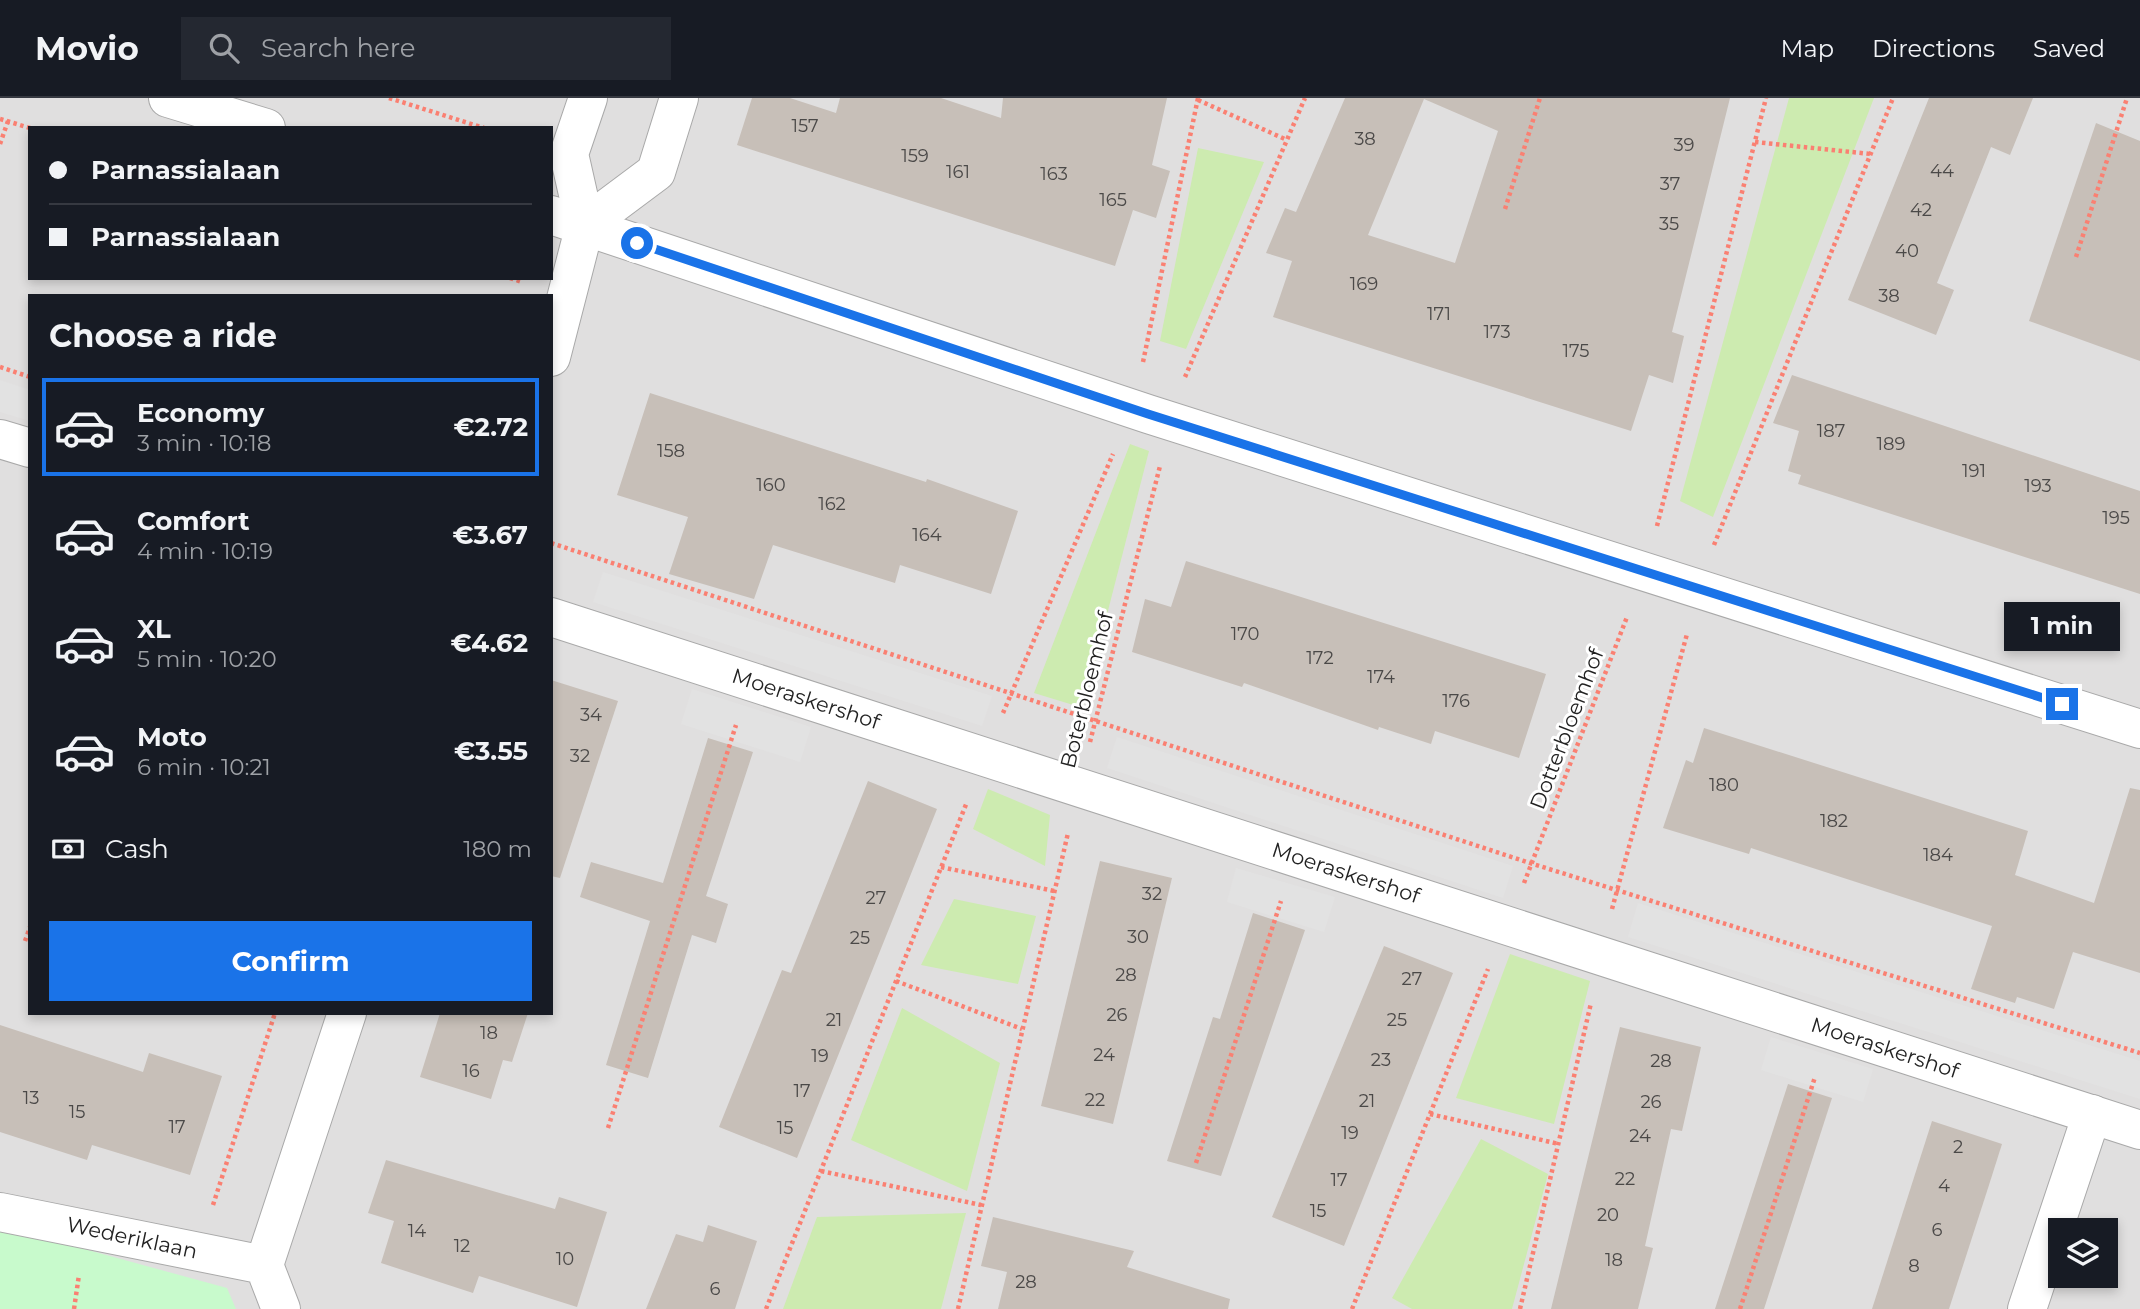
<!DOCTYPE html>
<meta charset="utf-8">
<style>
body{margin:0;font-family:Montserrat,sans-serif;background:#242831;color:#f1f3f6;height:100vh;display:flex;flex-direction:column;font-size:26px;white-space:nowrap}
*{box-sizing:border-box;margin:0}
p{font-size:23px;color:#9ea1a6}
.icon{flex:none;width:38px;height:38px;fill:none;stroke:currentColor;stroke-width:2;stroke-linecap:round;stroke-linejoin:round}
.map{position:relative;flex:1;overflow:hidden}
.drawer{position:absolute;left:28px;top:196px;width:525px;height:721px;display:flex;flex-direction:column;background:#171b24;border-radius:0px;box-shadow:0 4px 10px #0003}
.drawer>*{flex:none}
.top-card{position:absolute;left:28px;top:28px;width:525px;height:154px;border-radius:0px;box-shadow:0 4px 10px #0003;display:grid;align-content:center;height:154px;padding:0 21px;background:#171b24}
.buttons{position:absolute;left:2048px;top:1120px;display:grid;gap:14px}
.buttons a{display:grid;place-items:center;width:70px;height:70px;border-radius:0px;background:#171b24;box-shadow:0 4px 10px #0003;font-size:35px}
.end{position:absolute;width:32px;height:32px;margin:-16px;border:9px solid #1a73e8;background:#fff;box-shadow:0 0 0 4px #fff}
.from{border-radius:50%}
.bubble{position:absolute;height:49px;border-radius:0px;background:#171b24;box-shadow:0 4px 10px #0003;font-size:23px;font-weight:700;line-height:49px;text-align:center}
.top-card b{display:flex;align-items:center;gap:24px;height:66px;font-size:26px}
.top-card b+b{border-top:2px solid #363941}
.top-card i{width:18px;height:18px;background:#f1f3f6}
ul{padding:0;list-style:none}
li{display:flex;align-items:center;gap:21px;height:98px;margin:0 14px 10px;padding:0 7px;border:4px solid transparent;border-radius:0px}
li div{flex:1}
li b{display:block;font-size:26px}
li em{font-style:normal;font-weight:700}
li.active{border-color:#1a73e8}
li>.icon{width:63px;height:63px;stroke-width:1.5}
h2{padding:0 21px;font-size:32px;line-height:84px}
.pay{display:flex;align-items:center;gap:18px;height:77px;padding:0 21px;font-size:26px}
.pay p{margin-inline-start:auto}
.button{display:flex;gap:14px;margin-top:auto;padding:14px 21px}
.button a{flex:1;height:80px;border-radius:0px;background:#1a73e8;color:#fff;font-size:28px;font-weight:700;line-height:80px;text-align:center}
header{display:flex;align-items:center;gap:42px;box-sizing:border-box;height:98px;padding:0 35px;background:#171b24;border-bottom:2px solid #363941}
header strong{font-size:33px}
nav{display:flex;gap:38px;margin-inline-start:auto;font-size:24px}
.search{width:490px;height:63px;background:#242831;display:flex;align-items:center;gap:18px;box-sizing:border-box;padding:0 24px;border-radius:0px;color:#9ea1a6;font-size:26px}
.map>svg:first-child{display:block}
</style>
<header>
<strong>Movio</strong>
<div class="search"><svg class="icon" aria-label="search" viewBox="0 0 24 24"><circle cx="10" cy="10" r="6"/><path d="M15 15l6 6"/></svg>Search here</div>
<nav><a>Map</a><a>Directions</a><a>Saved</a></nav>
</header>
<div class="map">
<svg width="2140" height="1211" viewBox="0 0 2140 1211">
<rect width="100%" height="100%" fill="#f2efe9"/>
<path fill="#e0dfdf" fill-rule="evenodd" d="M0 0H2140V1211H0ZM30 30H551V180H30ZM30 198H551V915H30ZM2060 1132H2105V1178H2060Z"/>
<g fill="#cdebb0">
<path d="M1789 0H1874L1713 419 1680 403Z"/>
<path d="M1198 50 1264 64 1186 251 1160 243Z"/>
<path d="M1130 346 1149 353 1083 610 1034 595Z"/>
<path d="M988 691 1050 717 1045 768 973 731Z"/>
<path d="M954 801 1036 818 1018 886 921 867Z"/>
<path d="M1510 856 1590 883 1554 1026 1456 1000Z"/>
<path d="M902 910 1000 965 967 1093 851 1042Z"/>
<path d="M1481 1041 1548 1076 1512 1211H1412L1392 1200Z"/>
<path d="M966 1115 941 1211H783L817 1119Z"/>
</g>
<path fill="#c8facc" d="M0 1128 227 1190 236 1211H0Z"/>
<g fill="#e2e2e2">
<path d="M0 282 30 292V323L0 314Z"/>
<path d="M603 474 992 598 982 628 593 504Z"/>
<path d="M692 591 811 629 800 664 681 626Z"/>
<path d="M1117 639 1513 768 1503 800 1107 670Z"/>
<path d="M1236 770 1335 799 1324 834 1227 804Z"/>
<path d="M1638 805 2140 963V1001L1628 839Z"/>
<path d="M1771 939 1873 971 1863 1004 1761 972Z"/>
</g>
<g fill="#c7bfb8" fill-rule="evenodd">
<path d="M752 0H790L836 15 840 0H941L1001 20 1003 0H1167L1152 67 1170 73 1156 120 1133 112 1115 168 737 47Z"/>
<path d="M1345 0H1730L1672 234 1684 238 1673 285 1649 277 1631 333 1273 219 1292 163 1266 155 1285 110 1296 114ZM1424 1 1498 33 1455 165 1368 137Z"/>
<path d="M1929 0H2033L2010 57 1991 49 1937 185 1954 192 1936 237 1848 202Z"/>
<path d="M2096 25 2140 43V263L2029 223Z"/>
<path d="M1792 277 2140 393V496L1798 386 1801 377 1788 373 1799 333 1773 325Z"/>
<path d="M650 295 926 384 927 381 1018 413 991 496 900 467 895 485 773 447 754 501 669 476 688 419 617 397Z"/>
<path d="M1186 463 1546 576 1519 660 1435 633 1431 646 1379 629 1378 632 1244 585 1242 589 1132 554 1145 501 1171 509Z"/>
<path d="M551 582 618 603 560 780 551 778Z"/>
<path d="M1704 630 2028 733 2015 777 2094 805 2130 690 2140 692V875L2073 854 2054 911 2017 899 2015 905 1971 891 1992 828 1751 750 1749 756 1663 730 1686 662 1693 665Z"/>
<path d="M708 640 753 654 706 798 728 806 716 845 692 837 648 980 606 967 650 823 580 799 591 764 663 785Z"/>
<path d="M868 683 937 711 797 1060 719 1029 782 872 791 875Z"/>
<path d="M1100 763 1172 780 1113 1026 1041 1008Z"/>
<path d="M1253 815 1305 832 1221 1078 1167 1063 1213 919 1220 921Z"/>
<path d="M1384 848 1453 875 1344 1148 1272 1119Z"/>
<path d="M440 915H528L512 964 503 962 491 1001 420 979Z"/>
<path d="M0 927 143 974 149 955 222 978 190 1077 92 1047 87 1062 0 1034Z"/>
<path d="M1620 929 1701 949 1682 1033 1671 1031 1645 1148 1653 1150 1638 1211H1551Z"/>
<path d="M1788 986 1832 1000 1764 1211H1715Z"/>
<path d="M1932 1023 2002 1046 1989 1087 1949 1211H1872Z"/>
<path d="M386 1062 555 1111 559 1099 607 1114 577 1209 479 1178 473 1195 381 1165 394 1123 368 1115Z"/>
<path d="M993 1119 1134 1153 1127 1169 1230 1201 1228 1211H998L1007 1174 981 1168Z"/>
<path d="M708 1127 757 1143 735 1211H646L676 1136 703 1144Z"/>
</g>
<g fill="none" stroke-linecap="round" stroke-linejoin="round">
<g stroke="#a9a9a9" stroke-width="40">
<g id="street">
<path d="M168 0 266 30"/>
<path d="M551 117 1148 316 2140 631"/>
<path d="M585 127 656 74 679 0"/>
<path d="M551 259 585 127 569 56 588 0"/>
<path d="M0 341 30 350"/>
<path d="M551 519 2140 1032"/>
<path d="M0 1114 264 1167 281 1211"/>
<path d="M264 1167 347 915"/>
<path d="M2027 1211 2092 1016"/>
</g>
</g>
<g stroke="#fa8072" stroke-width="4.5" stroke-dasharray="3.5 3.5" stroke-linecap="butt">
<path d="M389 0 484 30"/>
<path d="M1198 2 1287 42"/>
<path d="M0 21 30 30"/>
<path d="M1755 44 1871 56"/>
<path d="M0 46 8 23"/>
<path d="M1505 111 1540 0"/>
<path d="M2076 159 2127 0"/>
<path d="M510 180 522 184"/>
<path d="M1143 264 1198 0"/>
<path d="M0 269 30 279"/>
<path d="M1185 279 1305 0"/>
<path d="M1657 428 1766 0"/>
<path d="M551 445 1533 766 2140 955"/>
<path d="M1714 447 1893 0"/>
<path d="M1003 615 1113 356"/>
<path d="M1090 644 1160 368"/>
<path d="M941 769 1054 793"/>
<path d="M1524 785 1627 519"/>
<path d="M1612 811 1687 536"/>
<path d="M25 843 30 829"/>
<path d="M896 883 1022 931"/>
<path d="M1430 1016 1559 1046"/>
<path d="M608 1030 736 627"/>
<path d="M1196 1065 1281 803"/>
<path d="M821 1073 981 1107"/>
<path d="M213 1107 275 915"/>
<path d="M74 1211 79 1177"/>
<path d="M766 1211 967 704"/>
<path d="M958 1211 1068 735"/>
<path d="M1352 1211 1488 871"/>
<path d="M1520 1211 1591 905"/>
<path d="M1740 1211 1815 979"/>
</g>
<use href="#street" stroke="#fff" stroke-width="38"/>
</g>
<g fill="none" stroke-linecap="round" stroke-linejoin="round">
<path stroke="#1a73e8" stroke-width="9" d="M637 145 1148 316 2062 606"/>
</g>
<g text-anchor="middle" stroke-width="6" stroke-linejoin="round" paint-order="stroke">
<g font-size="18" fill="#4b4948">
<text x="805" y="34">157</text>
<text x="1365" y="47">38</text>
<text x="1684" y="53">39</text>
<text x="915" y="64">159</text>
<text x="1942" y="79">44</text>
<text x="958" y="80">161</text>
<text x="1054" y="82">163</text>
<text x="1670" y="92">37</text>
<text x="1113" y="108">165</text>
<text x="1921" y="118">42</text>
<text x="1669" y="132">35</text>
<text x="1907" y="159">40</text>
<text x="1364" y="192">169</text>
<text x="1889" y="204">38</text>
<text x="1439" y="222">171</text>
<text x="1497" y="240">173</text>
<text x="1576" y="259">175</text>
<text x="1831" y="339">187</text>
<text x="1891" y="352">189</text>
<text x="671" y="359">158</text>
<text x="1974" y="379">191</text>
<text x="771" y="393">160</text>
<text x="2038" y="394">193</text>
<text x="832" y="412">162</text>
<text x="2116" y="426">195</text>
<text x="927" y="443">164</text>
<text x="1245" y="542">170</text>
<text x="1320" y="566">172</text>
<text x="1381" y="585">174</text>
<text x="1456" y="609">176</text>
<text x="591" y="623">34</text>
<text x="580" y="664">32</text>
<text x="1724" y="693">180</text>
<text x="1834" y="729">182</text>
<text x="1938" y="763">184</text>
<text x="1152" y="802">32</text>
<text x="876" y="806">27</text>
<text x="1138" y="845">30</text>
<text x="860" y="846">25</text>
<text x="1126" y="883">28</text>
<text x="1412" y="887">27</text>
<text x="1117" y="923">26</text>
<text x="834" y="928">21</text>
<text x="1397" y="928">25</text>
<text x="489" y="941">18</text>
<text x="1104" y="963">24</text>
<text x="820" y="964">19</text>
<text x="1381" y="968">23</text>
<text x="1661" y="969">28</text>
<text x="471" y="979">16</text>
<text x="802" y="999">17</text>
<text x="31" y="1006">13</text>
<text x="1095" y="1008">22</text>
<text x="1367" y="1009">21</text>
<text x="1651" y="1010">26</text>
<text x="77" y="1020">15</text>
<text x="177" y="1035">17</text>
<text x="785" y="1036">15</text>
<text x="1350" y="1041">19</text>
<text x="1640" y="1044">24</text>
<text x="1958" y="1055">2</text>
<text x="1625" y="1087">22</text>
<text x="1339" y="1088">17</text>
<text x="1944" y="1094">4</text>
<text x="1318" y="1119">15</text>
<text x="1608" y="1123">20</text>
<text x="1937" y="1138">6</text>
<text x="417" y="1139">14</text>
<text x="462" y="1154">12</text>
<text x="565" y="1167">10</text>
<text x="1614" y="1168">18</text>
<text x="1914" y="1174">8</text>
<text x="1026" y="1190">28</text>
<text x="715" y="1197">6</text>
</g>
<g font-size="21" fill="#222" stroke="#fff">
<text transform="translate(1087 592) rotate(-76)" y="7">Boterbloemhof</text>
<text transform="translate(806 601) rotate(18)" y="7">Moeraskershof</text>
<text transform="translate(1567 631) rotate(-69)" y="7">Dotterbloemhof</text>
<text transform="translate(1346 775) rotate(18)" y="7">Moeraskershof</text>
<text transform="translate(1885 950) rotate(18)" y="7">Moeraskershof</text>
<text transform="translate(132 1140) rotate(12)" y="7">Wederiklaan</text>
</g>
</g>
</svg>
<div class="buttons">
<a><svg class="icon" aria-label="layers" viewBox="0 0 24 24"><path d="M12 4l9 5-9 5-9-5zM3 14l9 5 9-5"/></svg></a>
</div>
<i class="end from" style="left:637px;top:145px"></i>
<i class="end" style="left:2062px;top:606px"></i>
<div class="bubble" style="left:2004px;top:504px;width:116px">1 min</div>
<div class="top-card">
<b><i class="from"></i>Parnassialaan</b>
<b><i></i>Parnassialaan</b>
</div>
<section class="drawer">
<h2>Choose a ride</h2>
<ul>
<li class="active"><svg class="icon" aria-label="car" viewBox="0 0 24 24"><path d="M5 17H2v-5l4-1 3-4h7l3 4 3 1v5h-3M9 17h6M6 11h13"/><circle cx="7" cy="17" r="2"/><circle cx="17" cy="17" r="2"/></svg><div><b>Economy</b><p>3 min · 10:18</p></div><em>€2.72</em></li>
<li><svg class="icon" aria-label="car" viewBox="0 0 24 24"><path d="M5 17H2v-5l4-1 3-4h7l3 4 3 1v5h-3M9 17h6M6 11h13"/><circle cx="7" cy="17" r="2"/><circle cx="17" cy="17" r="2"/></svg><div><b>Comfort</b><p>4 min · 10:19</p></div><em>€3.67</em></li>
<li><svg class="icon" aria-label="car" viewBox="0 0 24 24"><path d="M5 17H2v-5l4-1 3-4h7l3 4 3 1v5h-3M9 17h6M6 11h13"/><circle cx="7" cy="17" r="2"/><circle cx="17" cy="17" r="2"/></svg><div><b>XL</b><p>5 min · 10:20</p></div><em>€4.62</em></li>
<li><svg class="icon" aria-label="car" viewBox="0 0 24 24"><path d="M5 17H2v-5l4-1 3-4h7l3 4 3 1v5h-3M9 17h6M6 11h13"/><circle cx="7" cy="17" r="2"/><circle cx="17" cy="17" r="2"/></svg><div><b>Moto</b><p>6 min · 10:21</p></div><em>€3.55</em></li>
</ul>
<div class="pay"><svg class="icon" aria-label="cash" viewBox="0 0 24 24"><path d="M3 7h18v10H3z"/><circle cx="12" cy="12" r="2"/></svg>Cash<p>180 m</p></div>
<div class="button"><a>Confirm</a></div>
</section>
</div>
